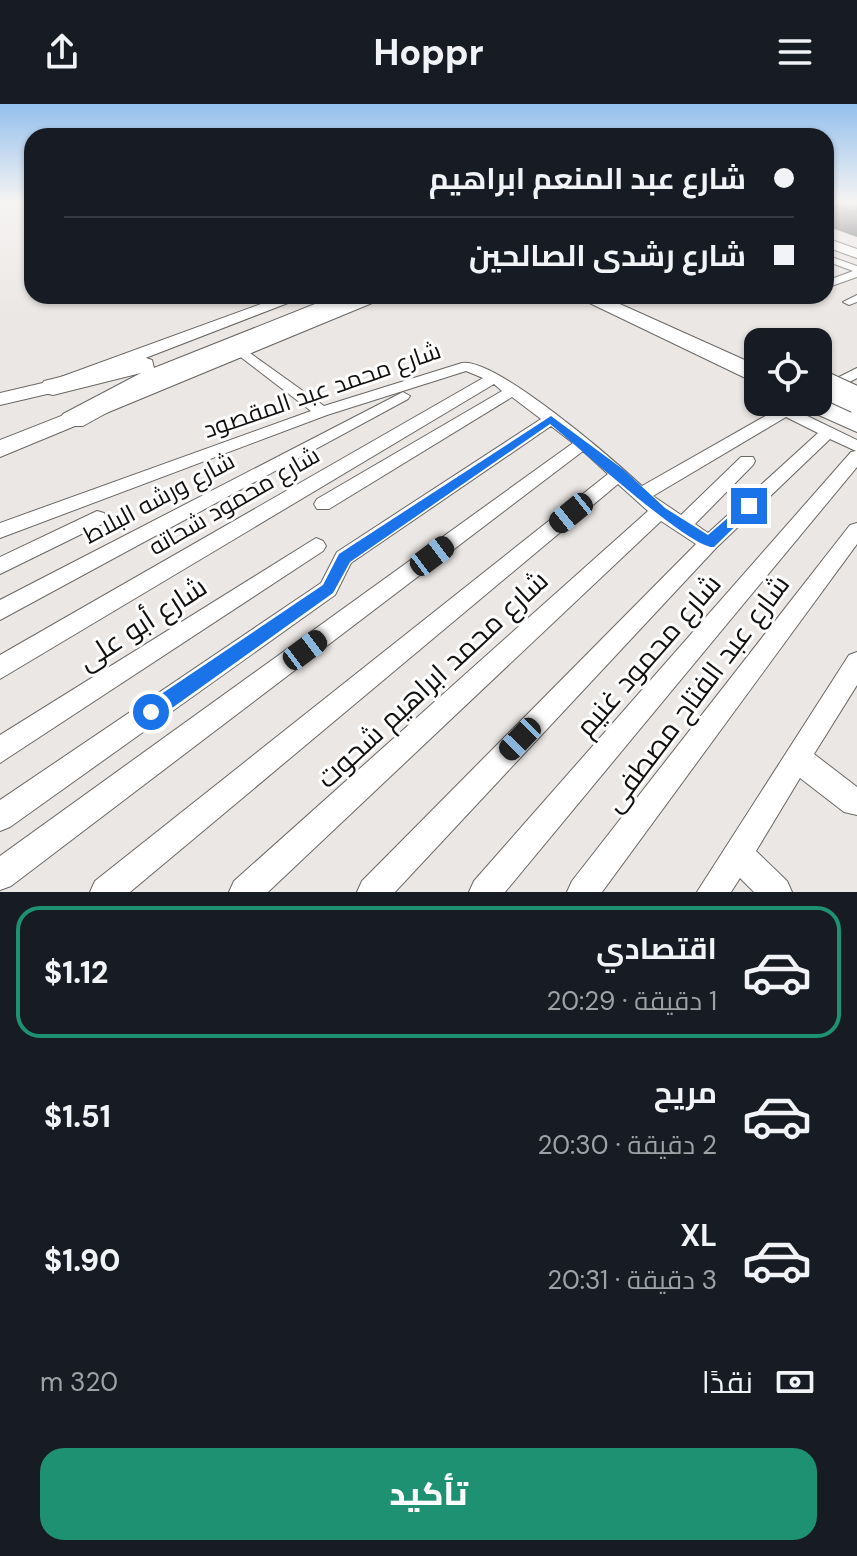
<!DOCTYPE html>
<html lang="ar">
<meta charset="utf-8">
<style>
body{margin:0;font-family:"DM Sans",Cairo,sans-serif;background:#20242c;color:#f1f3f6;direction:rtl;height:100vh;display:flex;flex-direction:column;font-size:30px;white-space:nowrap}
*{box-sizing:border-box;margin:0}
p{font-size:26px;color:#9ea1a6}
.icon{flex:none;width:44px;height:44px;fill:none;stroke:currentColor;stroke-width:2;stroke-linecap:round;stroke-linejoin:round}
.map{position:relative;height:788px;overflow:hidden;direction:ltr}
.drawer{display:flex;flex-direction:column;background:#171b24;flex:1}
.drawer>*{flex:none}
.top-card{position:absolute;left:24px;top:24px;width:810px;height:176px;border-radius:24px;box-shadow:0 2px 6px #0004;direction:rtl;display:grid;align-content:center;height:176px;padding:0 40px;background:#171b24}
.buttons{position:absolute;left:744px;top:224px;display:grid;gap:16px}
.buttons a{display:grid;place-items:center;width:88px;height:88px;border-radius:16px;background:#171b24;box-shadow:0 2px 6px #0004;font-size:40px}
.end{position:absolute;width:36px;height:36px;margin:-18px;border:10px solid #1a73e8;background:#fff;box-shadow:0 0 0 4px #fff}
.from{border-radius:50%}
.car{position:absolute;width:24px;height:48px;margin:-24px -12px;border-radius:10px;box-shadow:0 0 6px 2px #0007;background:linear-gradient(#222 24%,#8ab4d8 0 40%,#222 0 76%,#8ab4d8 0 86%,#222 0)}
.top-card b{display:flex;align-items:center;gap:28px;height:76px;font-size:30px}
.top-card b+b{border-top:2px solid #363941}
.top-card i{width:20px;height:20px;background:#f1f3f6}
ul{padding:14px 0 0;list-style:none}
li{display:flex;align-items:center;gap:24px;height:132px;margin:0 16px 12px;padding:0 24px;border:4px solid transparent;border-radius:24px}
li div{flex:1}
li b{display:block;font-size:30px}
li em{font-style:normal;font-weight:800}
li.active{border-color:#1f9173}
li>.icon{width:72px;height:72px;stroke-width:1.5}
.pay{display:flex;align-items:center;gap:20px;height:88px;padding:0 40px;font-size:30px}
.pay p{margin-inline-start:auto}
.primary-button{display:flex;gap:16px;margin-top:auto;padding:16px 40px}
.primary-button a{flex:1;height:92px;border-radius:24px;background:#1f9173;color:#fff;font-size:32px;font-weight:800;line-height:92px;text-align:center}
header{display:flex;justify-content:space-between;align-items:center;height:104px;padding:0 40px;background:#171b24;font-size:36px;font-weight:800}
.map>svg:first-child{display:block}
</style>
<header><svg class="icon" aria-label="menu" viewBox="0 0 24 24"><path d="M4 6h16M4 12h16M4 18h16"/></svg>Hoppr<svg class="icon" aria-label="share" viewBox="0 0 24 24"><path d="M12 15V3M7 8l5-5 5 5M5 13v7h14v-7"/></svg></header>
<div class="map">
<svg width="857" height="788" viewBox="0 0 857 788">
<rect width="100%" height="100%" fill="#ebe7e5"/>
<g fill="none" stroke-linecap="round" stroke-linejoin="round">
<g stroke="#6a6865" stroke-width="2">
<g id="street">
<path d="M826 151 857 162V173L826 184V177L853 167 826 157Z"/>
<path d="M857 191V198L849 201 843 198Z"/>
<path d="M243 244 324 302 462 259C497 254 615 357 642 382L790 298H808L797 307 857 336V363L505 788H469L474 777 851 348 856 347 830 335 716 444 395 788H357L362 777 696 440 661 417 268 788H229L234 777 648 407 618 380 130 788H90L95 777 608 370 583 347 11 782 0 786V752L573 339 551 322 351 459 335 491 10 723 0 727V696L321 479 337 448 541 315 512 293 329 405H317L314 400 317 395 502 287 494 280 0 575V551L483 274 466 267 327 311 0 434V419L311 307 238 251 237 248ZM786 313 818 329 708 429 695 420 753 361 755 357 753 353H741L681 411 653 392Z"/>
<path d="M857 264V274L829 289 818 288 819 283Z"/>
<path d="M403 288 410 292 408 295 0 516V496Z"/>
<path d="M97 407 104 409 106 414 104 419 0 470V453Z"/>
<path d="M857 419V440L602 788H567L572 777 850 421Z"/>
<path d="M316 434 323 437 326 442 323 447 0 659V631Z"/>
<path d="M857 548V581L814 650 857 683V711L844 708 800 674 756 747 787 777 792 788H754L740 774 731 788H697L849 551Z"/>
</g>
</g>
<g stroke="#6a6865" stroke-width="2">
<g id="secondary">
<path d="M826 134 857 145V154L826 143Z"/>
<path d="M283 192H306L60 287 0 301V289L47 278Z"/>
<path d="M367 192H389L0 353V336Z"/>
</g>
</g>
<g stroke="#6a6865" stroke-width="2">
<g id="highway">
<path d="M335 192H364L361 196 151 284 83 322H63L59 316 63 310 141 269 53 291 44 289 40 283 44 277 143 253 152 256 154 264Z"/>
<path d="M575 192H602L758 262V280Z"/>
<path d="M818 291 857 308V328L803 304 799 298H818Z"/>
</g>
</g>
<use href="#street" fill="#fff" fill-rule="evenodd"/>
<use href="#secondary" fill="#fff" fill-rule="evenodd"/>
<use href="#highway" fill="#fff" fill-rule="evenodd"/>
<g stroke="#6a6865" stroke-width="28" stroke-linecap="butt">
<path id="highway-bridge" d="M818 278 857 296"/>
</g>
<use href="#highway-bridge" stroke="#fff" stroke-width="26"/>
</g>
<path fill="#575759" d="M826 98H857V133L826 122Z"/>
<path fill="#656568" stroke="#474749" stroke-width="2" d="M830 98H857V109L834 102 838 100Z"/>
<linearGradient id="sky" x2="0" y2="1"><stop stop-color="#94c0ed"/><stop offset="0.47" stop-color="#f6f4f3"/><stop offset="1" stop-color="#f6f4f3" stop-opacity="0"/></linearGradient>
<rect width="857" height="209" fill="url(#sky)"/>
<path fill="#1a73e8" d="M551 312 624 366 665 404 708 431 745 399 756 402 714 443C693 447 575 340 550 320L350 458 333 489 158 614H145V601L323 481 339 450Z"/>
<g text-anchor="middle" stroke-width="6" stroke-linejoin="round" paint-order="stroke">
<g font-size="24" fill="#11100f" stroke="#fff">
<text transform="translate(322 286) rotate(-19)" y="8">شارع محمد عبد المقصود</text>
<text transform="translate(159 394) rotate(-28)" y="8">شارع ورشه البلاط</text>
<text transform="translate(234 397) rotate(-30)" y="8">شارع محمود شحاته</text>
</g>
<g font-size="28" fill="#11100f" stroke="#fff">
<text transform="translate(142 519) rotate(-33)" y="10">شارع أبو على</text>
<text transform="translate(648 551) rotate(-49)" y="10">شارع محمود غنيم</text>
<text transform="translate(432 575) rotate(-43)" y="10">شارع محمد ابراهيم شحوت</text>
<text transform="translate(696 589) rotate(-53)" y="10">شارع عبد الفتاح مصطفى</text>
</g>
</g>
</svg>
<div class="buttons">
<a><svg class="icon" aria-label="locate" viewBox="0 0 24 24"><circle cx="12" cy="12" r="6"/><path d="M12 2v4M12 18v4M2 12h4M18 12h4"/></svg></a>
</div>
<i class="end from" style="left:151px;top:608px"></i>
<i class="end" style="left:749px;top:402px"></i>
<i class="car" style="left:571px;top:409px;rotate:231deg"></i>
<i class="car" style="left:432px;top:452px;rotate:53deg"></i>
<i class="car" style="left:305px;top:546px;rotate:53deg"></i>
<i class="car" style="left:520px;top:635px;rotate:224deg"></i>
<div class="top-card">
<b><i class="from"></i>شارع عبد المنعم ابراهيم</b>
<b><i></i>شارع رشدى الصالحين</b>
</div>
</div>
<section class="drawer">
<ul>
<li class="active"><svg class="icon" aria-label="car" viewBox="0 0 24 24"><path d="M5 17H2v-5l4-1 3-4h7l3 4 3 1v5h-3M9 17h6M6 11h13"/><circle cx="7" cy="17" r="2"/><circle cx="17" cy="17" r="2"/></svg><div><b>اقتصادي</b><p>1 دقيقة · 20:29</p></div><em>$1.12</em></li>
<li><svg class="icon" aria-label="car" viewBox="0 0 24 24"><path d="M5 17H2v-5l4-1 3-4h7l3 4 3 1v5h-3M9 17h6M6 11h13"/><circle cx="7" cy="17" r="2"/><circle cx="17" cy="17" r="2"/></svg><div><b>مريح</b><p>2 دقيقة · 20:30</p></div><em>$1.51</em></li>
<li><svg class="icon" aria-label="car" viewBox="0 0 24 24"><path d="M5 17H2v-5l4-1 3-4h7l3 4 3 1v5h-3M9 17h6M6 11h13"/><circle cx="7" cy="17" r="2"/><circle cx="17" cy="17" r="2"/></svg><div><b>XL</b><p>3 دقيقة · 20:31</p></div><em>$1.90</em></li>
</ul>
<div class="pay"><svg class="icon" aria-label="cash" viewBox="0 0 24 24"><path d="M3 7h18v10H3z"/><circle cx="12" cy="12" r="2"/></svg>نقدًا<p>320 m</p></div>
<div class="primary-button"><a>تأكيد</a></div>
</section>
